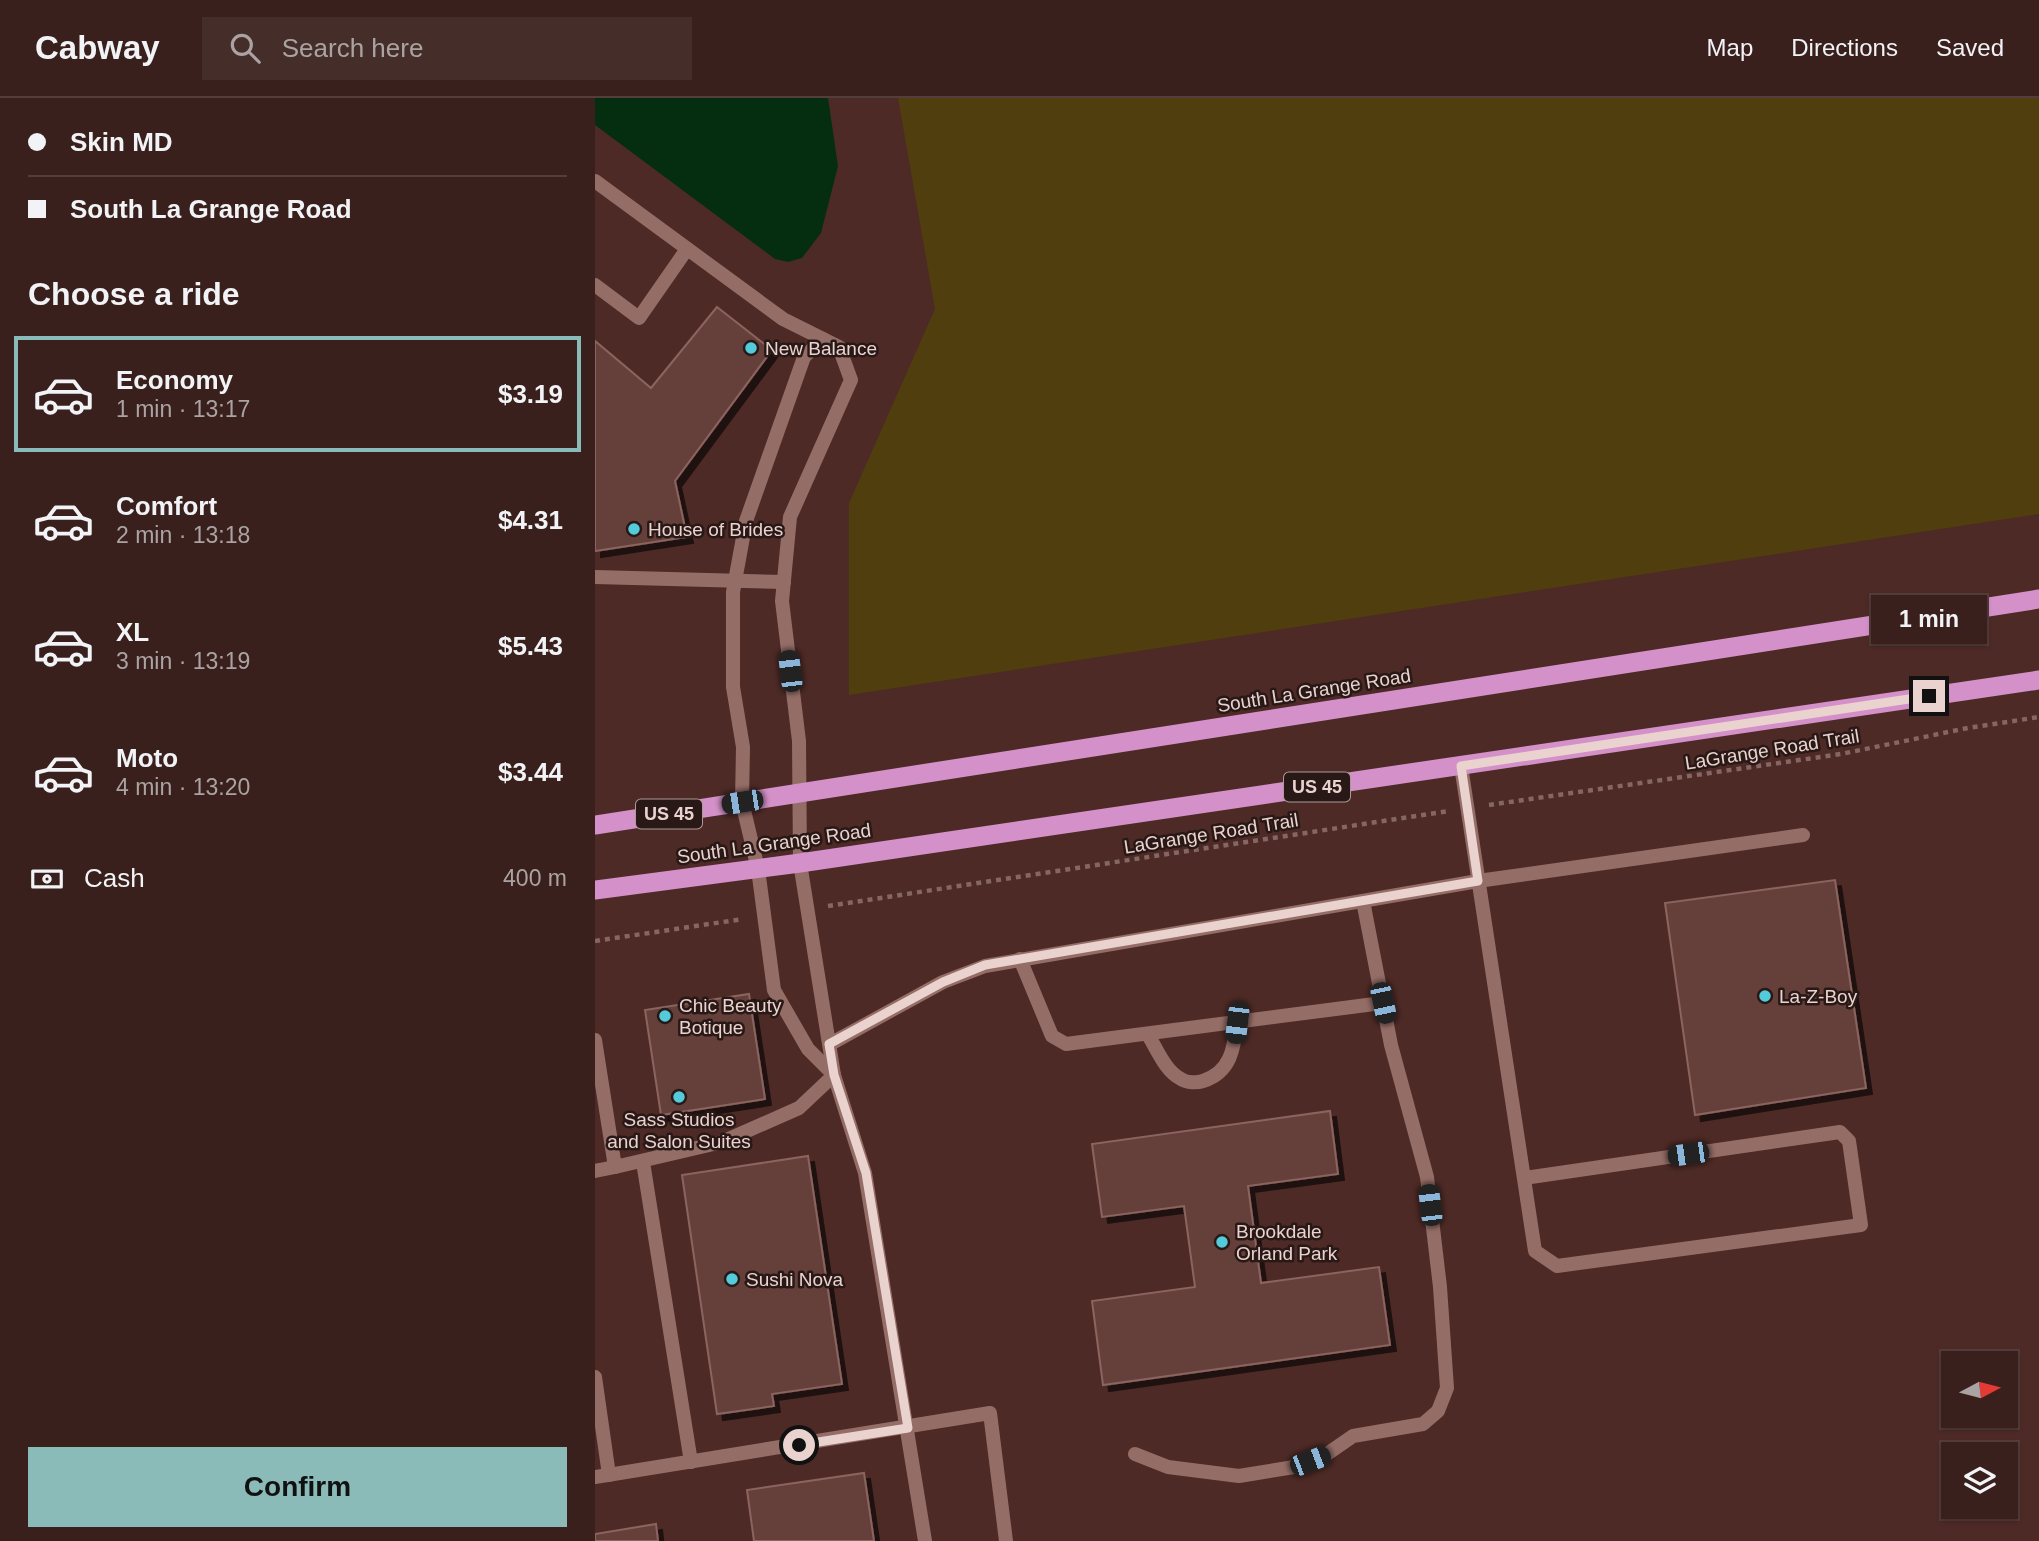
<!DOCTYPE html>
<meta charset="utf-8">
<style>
body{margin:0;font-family:Arial,sans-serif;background:#452d29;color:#f1f3f6;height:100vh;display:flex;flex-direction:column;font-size:26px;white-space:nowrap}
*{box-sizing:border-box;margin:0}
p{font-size:23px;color:#aba3a3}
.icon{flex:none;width:38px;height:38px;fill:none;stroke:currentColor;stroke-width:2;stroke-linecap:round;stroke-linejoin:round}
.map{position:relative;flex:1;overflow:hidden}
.side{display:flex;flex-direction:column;background:#3a201c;width:595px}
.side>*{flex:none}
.banner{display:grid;align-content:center;height:154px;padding:0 28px;background:#3a201c}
.needle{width:46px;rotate:83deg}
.tools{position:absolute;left:1346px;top:1253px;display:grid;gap:14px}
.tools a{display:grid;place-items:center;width:77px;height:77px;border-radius:0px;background:#3a201c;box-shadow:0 2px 5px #0004,0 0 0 2px #543e3b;font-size:35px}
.end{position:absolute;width:32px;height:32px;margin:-16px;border:9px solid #ead2cf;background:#111;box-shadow:0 0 0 4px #111}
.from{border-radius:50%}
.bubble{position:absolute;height:49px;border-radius:0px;background:#3a201c;box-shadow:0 2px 5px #0004,0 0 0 2px #543e3b;font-size:23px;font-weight:800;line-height:49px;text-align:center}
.car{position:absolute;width:21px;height:42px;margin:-21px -10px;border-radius:9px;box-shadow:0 0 5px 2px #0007;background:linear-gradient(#222 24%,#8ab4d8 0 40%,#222 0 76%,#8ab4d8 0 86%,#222 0)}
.banner b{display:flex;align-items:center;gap:24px;height:66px;font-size:26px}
.banner b+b{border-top:2px solid #543e3b}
.banner i{width:18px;height:18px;background:#f1f3f6}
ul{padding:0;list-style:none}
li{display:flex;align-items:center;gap:21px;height:116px;margin:0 14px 10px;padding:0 14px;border:4px solid transparent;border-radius:0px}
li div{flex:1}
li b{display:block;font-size:26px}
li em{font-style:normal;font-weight:800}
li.active{border-color:#8bbbb9}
li>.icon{width:63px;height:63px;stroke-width:1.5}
h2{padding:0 28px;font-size:32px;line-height:84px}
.pay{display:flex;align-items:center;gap:18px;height:77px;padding:0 28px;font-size:26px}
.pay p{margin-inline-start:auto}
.primary-button{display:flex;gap:14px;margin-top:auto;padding:14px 28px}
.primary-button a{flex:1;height:80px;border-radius:0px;background:#8bbbb9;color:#111;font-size:28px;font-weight:800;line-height:80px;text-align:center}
header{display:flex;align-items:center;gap:42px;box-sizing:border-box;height:98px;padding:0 35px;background:#3a201c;border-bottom:2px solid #543e3b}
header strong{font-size:33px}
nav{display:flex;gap:38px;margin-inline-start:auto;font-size:24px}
.search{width:490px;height:63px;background:#452d29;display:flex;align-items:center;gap:18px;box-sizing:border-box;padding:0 24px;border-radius:0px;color:#aba3a3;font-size:26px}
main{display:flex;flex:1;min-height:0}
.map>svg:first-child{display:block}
</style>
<header>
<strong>Cabway</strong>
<div class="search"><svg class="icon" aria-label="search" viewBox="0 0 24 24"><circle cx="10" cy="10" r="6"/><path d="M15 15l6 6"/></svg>Search here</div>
<nav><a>Map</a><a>Directions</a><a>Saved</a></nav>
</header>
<main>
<section class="side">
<div class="banner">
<b><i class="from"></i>Skin MD</b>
<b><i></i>South La Grange Road</b>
</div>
<h2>Choose a ride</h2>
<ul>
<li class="active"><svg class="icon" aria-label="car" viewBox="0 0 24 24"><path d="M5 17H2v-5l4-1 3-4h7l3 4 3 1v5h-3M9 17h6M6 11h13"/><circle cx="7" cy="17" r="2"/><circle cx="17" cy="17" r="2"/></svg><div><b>Economy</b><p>1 min · 13:17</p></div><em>$3.19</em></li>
<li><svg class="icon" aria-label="car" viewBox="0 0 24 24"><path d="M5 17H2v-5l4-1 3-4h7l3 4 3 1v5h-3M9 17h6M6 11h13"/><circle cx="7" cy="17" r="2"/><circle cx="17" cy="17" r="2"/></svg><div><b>Comfort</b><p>2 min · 13:18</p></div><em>$4.31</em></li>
<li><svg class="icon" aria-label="car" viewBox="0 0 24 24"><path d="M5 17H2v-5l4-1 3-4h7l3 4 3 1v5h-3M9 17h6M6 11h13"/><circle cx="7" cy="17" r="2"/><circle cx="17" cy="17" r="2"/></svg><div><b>XL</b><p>3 min · 13:19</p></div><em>$5.43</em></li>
<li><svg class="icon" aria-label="car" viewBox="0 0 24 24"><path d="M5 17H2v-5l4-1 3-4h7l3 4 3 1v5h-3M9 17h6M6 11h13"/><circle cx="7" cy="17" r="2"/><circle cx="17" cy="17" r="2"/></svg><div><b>Moto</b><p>4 min · 13:20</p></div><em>$3.44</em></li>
</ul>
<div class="pay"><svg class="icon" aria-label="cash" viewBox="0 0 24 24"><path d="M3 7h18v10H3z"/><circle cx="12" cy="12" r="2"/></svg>Cash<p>400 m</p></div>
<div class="primary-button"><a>Confirm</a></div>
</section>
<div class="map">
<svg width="1444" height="1443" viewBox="0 0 1444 1443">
<defs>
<filter id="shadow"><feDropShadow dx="6" dy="6" stdDeviation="0" flood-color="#0009"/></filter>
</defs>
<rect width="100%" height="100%" fill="#4d2a26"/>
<path fill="#503e0e" d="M303 0H1444V416L254 597V405L340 211Z"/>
<path fill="#052e10" d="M0 0H233L243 68 226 135 207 160 193 164 180 161 0 27Z"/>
<g fill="#65403b" stroke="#8b635e" stroke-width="2" filter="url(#shadow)">
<path d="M122 209 177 252 80 383 92 439 0 453V243L56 290Z"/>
<path d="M1240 782 1271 990 1100 1017 1070 805Z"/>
<path d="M154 896 170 1001 66 1017 50 912Z"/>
<path d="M735 1013 743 1076 653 1088 666 1185 784 1169 795 1247 508 1287 497 1203 600 1189 589 1108 507 1119 497 1046Z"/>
<path d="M213 1058 247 1286 177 1296 179 1308 122 1316 87 1077Z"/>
<path d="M269 1375 279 1443H159L152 1392Z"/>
<path d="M61 1426 63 1443H0V1436Z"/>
</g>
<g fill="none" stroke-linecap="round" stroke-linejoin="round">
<g stroke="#856663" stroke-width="4.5" stroke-dasharray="5 5" stroke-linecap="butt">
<path d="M894 707 1246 656 1373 630 1444 619"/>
<path d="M233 808 854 713"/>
<path d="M0 843 148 821"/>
</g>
<g stroke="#956d67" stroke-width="14">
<path d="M0 83 188 221 244 249 256 282 195 419 187 503 204 643 205 765 239 977 270 1075 330 1443"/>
<path d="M0 187 44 220 92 151"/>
<path d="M228 241 209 259 151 423 138 494V589L148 649 147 704 163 771 179 892 213 951 239 977"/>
<path d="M0 479 189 484"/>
<path d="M866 668 940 1153 962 1168 1266 1127 1254 1043 1245 1034 929 1080"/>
<path d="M425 861 457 938 471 946 787 905"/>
<path d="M553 937C562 951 570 973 586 981 592 985 602 985 608 983 636 974 639 950 642 925"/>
<path d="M0 942 20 1069 127 1044 204 1010 239 977"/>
<path d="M235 946 348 884 390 868 883 783 1208 737"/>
<path d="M48 1064 96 1364"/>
<path d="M0 1073 20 1069"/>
<path d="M0 1279 14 1377"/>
<path d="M540 1356 573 1369 644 1378 699 1369 732 1356 758 1338 828 1326 843 1313 852 1290 845 1189 832 1079 796 947 768 803"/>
<path d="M0 1379 395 1315 411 1443"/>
</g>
<g stroke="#d490c8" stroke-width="19">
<path d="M0 727 1444 501"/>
<path d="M0 792 205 765 1444 582"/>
</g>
</g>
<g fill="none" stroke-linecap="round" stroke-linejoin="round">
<path stroke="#ead2cf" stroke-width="9" d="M204 1347 313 1330 271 1075 239 977 234 946 348 884 390 867 883 783 866 668 1334 598"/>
</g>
<g fill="#53cbdb" stroke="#281816" stroke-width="2.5">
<circle cx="156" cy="250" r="7"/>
<circle cx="39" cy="431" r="7"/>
<circle cx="1170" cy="898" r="7"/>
<circle cx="70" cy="918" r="7"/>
<circle cx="84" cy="999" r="7"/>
<circle cx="627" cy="1144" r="7"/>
<circle cx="137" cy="1181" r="7"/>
</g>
<g text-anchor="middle" stroke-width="5" stroke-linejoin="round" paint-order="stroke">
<g fill="#281816" stroke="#b09a98" stroke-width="2">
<rect x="689" y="674.5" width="66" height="29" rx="5"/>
<rect x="41" y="701.5" width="66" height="29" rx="5"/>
</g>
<g font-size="18" font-weight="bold" fill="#ead2cf">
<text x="722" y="695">US 45</text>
<text x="74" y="722">US 45</text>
</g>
<g font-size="19" fill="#ead2cf" stroke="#281816" text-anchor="start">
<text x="170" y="257">New Balance</text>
<text x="53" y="438">House of Brides</text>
<text x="1184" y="905">La-Z-Boy</text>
<text x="84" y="914">Chic Beauty<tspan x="84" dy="22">Botique</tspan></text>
<text x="84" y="1028" text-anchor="middle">Sass Studios<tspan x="84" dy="22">and Salon Suites</tspan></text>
<text x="641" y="1140">Brookdale<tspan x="641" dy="22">Orland Park</tspan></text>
<text x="151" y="1188">Sushi Nova</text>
</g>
<g font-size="19" fill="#ead2cf" stroke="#281816">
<text transform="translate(719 592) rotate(-9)" y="7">South La Grange Road</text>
<text transform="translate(1177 651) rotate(-9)" y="7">LaGrange Road Trail</text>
<text transform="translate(616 735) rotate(-9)" y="7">LaGrange Road Trail</text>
<text transform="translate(179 745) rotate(-8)" y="7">South La Grange Road</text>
</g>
</g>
</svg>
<div class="tools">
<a><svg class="needle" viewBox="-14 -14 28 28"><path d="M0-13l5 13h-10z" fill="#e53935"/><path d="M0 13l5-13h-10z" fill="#aba3a3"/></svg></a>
<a><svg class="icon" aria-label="layers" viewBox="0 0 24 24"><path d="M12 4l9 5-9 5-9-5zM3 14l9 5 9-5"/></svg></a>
</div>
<i class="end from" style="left:204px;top:1347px"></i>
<i class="end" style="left:1334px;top:598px"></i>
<div class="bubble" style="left:1276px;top:497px;width:116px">1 min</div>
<i class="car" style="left:195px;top:573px;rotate:353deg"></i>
<i class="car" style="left:147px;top:704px;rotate:261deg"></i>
<i class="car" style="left:788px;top:905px;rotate:168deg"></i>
<i class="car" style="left:642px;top:925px;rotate:187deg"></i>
<i class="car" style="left:1093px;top:1056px;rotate:262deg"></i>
<i class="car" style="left:835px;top:1107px;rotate:353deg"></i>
<i class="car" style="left:715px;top:1363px;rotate:69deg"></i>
</div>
</main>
